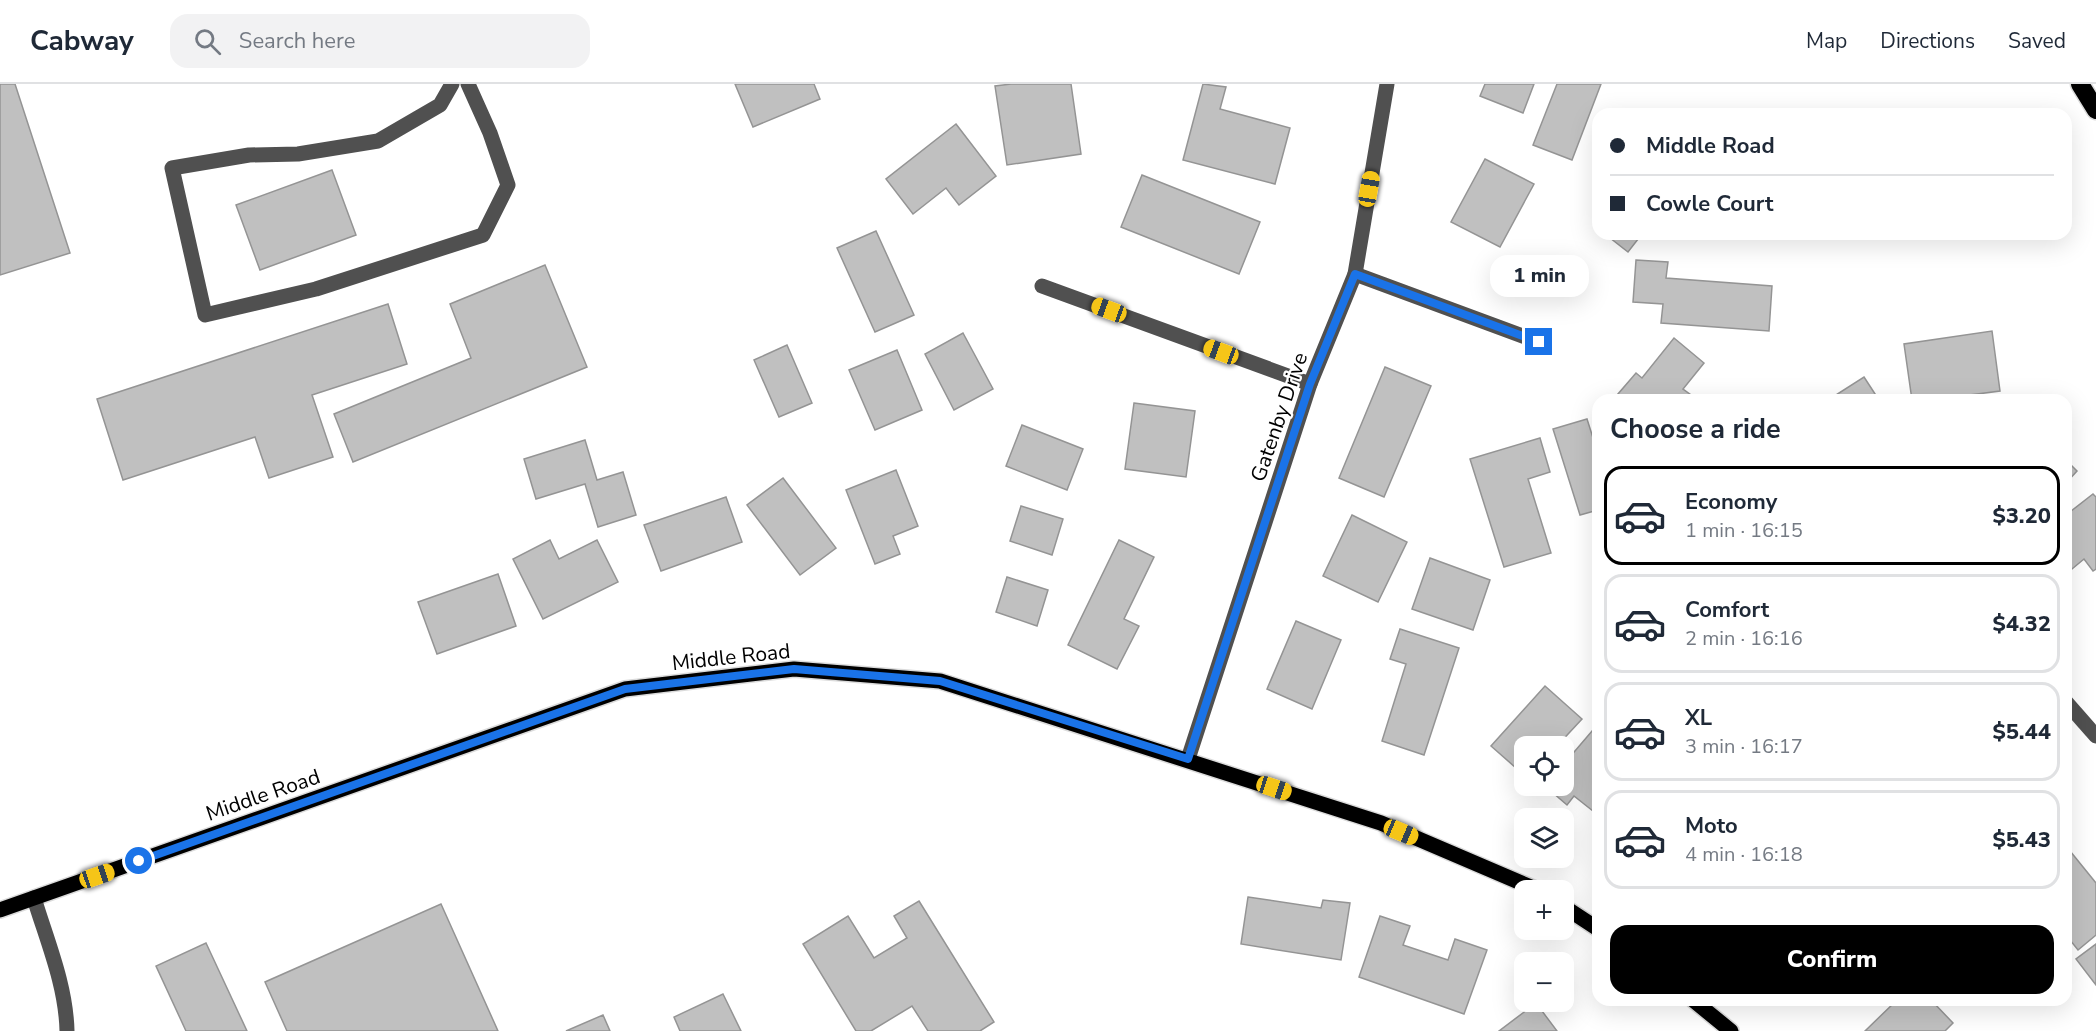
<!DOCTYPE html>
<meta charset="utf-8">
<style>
body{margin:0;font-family:"Nunito Sans",sans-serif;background:#f2f2f3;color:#1f2937;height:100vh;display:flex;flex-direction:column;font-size:22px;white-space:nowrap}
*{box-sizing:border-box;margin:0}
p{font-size:20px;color:#747a83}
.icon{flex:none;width:33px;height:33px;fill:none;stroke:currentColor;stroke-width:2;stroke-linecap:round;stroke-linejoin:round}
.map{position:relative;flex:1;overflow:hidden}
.panel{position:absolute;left:1592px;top:310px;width:480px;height:612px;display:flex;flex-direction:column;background:#fff;border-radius:18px;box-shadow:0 6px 24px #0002}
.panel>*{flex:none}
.banner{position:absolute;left:1592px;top:24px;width:480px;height:132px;border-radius:18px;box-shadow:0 6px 24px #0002;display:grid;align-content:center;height:132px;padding:0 18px;background:#fff}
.tools{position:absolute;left:1514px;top:652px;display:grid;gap:12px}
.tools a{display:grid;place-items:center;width:60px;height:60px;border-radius:12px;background:#fff;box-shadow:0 6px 24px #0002;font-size:30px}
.end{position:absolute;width:27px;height:27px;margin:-14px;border:8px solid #1a73e8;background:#fff;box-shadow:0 0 0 3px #fff}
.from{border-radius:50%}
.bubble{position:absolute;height:42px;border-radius:18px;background:#fff;box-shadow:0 6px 24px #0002;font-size:20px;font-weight:800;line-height:42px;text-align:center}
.car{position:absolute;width:18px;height:36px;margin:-18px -9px;border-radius:8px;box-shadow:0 0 4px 2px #0007;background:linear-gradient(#f5c518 24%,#345 0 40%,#f5c518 0 76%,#345 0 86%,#f5c518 0)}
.banner b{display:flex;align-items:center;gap:21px;height:57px;font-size:22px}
.banner b+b{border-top:2px solid #e0e1e3}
.banner i{width:15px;height:15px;background:#1f2937}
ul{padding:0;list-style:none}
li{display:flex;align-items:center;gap:18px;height:99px;margin:0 12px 9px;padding:0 6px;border:3px solid #e0e1e3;border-radius:18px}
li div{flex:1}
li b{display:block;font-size:22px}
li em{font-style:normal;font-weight:800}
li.active{border-color:#000}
li>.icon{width:54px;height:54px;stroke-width:1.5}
h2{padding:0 18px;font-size:27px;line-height:72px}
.primary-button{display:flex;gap:12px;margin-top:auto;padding:12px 18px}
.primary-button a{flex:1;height:69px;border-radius:18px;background:#000;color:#fff;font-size:24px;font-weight:800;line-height:69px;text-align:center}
header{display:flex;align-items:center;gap:36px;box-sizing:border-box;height:84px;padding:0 30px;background:#fff;border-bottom:2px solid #e0e1e3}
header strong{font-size:28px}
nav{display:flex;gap:33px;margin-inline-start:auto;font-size:21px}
.search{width:420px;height:54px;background:#f2f2f3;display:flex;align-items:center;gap:15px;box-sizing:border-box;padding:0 21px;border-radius:18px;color:#747a83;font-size:22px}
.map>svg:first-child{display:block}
</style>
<header>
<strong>Cabway</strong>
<div class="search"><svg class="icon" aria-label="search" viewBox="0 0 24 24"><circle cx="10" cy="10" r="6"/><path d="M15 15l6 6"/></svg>Search here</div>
<nav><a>Map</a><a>Directions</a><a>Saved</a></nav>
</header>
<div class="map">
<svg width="2096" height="947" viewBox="0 0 2096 947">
<rect width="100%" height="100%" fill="#fff"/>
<g fill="#c0c0c0" stroke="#949494" stroke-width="1.5">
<path d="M0 0H15L70 169 0 191Z"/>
<path d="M735 0H814L820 15 753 43Z"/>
<path d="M1011 0H1071L1081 70 1007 81 995 2Z"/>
<path d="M1203 0 1226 3 1220 25 1290 44 1275 100 1183 76Z"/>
<path d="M1485 0H1534L1523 29 1480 12Z"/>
<path d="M1557 0H1601L1572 76 1533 61Z"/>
<path d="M956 40 996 92 959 121 946 104 913 130 886 95Z"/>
<path d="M1485 75 1534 100 1500 163 1451 138Z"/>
<path d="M332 86 356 151 260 186 236 121Z"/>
<path d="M1142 91 1260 138 1239 190 1121 143Z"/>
<path d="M876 147 914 231 875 248 837 164Z"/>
<path d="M1605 150H1642L1628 168Z"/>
<path d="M1636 176 1668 178 1666 194 1772 202 1769 247 1661 239 1663 220 1633 218Z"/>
<path d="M545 181 587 283 353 378 334 330 471 274 450 220Z"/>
<path d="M388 220 407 280 312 311 333 373 269 394 255 353 123 396 97 315Z"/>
<path d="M1992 247 2000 307 1931 316H1912L1904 260Z"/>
<path d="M963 249 993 305 954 326 925 270Z"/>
<path d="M1674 254 1704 279 1683 305 1698 316H1626L1618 310 1636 289 1642 294Z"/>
<path d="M787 261 812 319 779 333 754 276Z"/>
<path d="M897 266 922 326 875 346 849 286Z"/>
<path d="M1385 283 1431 302 1384 413 1339 394Z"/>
<path d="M1864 293 1879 316H1828Z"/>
<path d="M1134 319 1195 327 1186 393 1125 385Z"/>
<path d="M1587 335 1595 360 1598 359V426L1580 431 1553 345Z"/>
<path d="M1022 341 1083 365 1067 406 1006 382Z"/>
<path d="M1540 354 1550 388 1528 395 1551 469 1504 483 1470 375Z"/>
<path d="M585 356 597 396 623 388 636 431 598 443 585 400 536 415 524 375Z"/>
<path d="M2066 376 2077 387 2066 399Z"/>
<path d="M896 386 918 442 893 452 900 470 875 480 846 406Z"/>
<path d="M783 394 836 464 800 491 747 421Z"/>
<path d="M2093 410 2096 413V485L2093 487 2084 475 2066 490V431Z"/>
<path d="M726 413 742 458 661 487 644 441Z"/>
<path d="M1021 422 1063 435 1052 471 1010 457Z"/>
<path d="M1352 431 1407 458 1378 518 1323 492Z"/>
<path d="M550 456 559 475 597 456 618 498 543 535 513 475Z"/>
<path d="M1119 456 1154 473 1124 535 1139 542 1117 585 1068 561Z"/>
<path d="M1430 474 1490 496 1473 546 1412 525Z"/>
<path d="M498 490 516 542 437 570 418 518Z"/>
<path d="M1007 493 1048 506 1037 542 996 528Z"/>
<path d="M1296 537 1341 556 1312 625 1267 605Z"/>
<path d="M1400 545 1459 564 1424 671 1382 657 1406 580 1390 575Z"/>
<path d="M1545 602 1582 635 1556 663H1524V691L1491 662Z"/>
<path d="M1598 640V731L1574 712 1567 721 1545 702H1563V681Z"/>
<path d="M2066 762 2096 799V851L2078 866 2066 851Z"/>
<path d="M1248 813 1321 824 1323 816 1350 819 1341 876 1241 860Z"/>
<path d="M919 817 994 938 980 947H928L912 922 871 947H856L803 860 848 832 874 874 907 854 894 832Z"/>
<path d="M441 820 498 947H287L265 898Z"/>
<path d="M1380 832 1410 842 1403 861 1448 876 1455 855 1487 866 1464 930 1359 893Z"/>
<path d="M206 859 247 947H186L156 882Z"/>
<path d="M2096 860V901L2076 875Z"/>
<path d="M723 910 741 947H680L674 933Z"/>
<path d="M1897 916H1931L1953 939 1945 947H1865Z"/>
<path d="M1536 919 1557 947H1499Z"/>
<path d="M603 931 610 947H566Z"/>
</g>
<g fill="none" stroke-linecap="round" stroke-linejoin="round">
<g stroke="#dbdbdb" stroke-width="18">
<g id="major">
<path d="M1563 822 1598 845"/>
<path d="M0 826 625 605 794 585 940 597 1381 739 1540 807"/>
<path d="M1693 916 1731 947"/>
</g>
</g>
<g stroke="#dbdbdb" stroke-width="21">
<path id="highway" d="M2080 0 2096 26"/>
</g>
<g stroke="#505050" stroke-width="15">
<path d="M452 0 440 21 378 57 298 70 249 71 172 84 205 231 316 205 483 151 508 101 490 49 468 0"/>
<path d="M1355 190 1539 258"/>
<path d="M1042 202 1310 300"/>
<path d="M2066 618 2096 652"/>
<path d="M1188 675 1310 300 1355 190 1387 0"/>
<path d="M34 814C47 857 66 901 67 947"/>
</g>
<use href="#major" stroke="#000" stroke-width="15"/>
<use href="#highway" stroke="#000" stroke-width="18"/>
</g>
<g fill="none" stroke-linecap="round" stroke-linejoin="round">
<path stroke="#1a73e8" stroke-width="8" d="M139 777 625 605 794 585 940 597 1188 675 1310 300 1355 190 1539 258"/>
</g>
<g text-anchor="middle" stroke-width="4.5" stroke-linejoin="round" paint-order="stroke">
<g font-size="21" fill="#000" stroke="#fff">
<text transform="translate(1279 333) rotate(-71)" y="7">Gatenby Drive</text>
<text transform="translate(731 573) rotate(-6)" y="7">Middle Road</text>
<text transform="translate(263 711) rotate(-19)" y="7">Middle Road</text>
</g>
</g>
</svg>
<div class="tools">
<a><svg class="icon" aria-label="locate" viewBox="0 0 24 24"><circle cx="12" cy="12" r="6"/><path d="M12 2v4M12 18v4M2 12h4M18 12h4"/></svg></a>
<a><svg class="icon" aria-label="layers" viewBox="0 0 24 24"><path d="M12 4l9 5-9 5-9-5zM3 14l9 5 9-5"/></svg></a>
<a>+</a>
<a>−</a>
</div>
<i class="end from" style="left:139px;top:777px"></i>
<i class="end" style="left:1539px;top:258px"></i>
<div class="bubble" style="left:1490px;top:171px;width:99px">1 min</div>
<i class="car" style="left:1369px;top:105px;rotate:10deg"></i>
<i class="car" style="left:1109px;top:226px;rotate:290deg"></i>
<i class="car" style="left:1221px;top:268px;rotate:290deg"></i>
<i class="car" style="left:1274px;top:704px;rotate:108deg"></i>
<i class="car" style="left:1401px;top:748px;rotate:113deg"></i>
<i class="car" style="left:97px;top:792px;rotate:71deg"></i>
<div class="banner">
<b><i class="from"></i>Middle Road</b>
<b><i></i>Cowle Court</b>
</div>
<section class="panel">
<h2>Choose a ride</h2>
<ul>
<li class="active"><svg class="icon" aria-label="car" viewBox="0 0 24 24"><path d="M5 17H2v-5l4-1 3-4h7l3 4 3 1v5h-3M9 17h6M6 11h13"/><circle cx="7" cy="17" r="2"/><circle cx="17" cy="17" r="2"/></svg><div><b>Economy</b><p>1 min · 16:15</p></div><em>$3.20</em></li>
<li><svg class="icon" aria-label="car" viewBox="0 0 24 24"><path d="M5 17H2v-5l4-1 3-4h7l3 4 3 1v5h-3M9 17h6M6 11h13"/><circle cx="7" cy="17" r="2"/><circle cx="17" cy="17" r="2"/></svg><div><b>Comfort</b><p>2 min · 16:16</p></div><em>$4.32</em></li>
<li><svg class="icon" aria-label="car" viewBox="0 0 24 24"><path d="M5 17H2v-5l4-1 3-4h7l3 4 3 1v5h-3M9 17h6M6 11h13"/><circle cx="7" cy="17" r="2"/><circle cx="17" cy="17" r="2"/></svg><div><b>XL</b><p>3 min · 16:17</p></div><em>$5.44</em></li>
<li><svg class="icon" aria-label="car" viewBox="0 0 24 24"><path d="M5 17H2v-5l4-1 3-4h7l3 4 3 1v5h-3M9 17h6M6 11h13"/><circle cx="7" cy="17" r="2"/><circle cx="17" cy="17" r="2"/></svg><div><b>Moto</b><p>4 min · 16:18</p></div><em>$5.43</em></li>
</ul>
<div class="primary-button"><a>Confirm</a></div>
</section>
</div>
